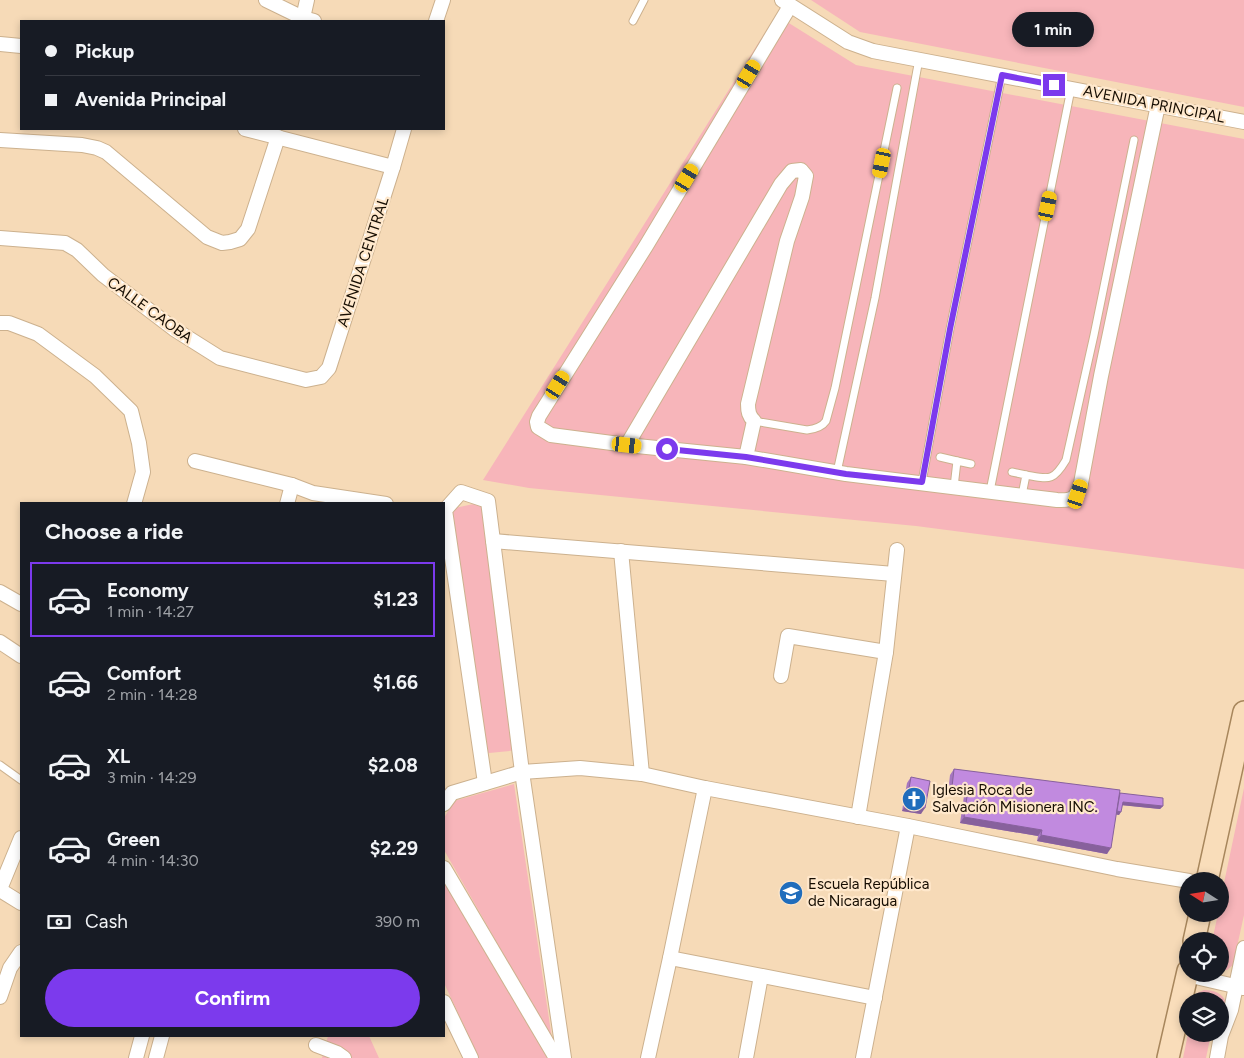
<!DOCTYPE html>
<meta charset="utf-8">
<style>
body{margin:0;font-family:Figtree,sans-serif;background:#242831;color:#f1f3f6;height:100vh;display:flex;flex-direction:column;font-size:19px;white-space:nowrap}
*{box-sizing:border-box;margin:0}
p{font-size:16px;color:#9ea1a6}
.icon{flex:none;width:28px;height:28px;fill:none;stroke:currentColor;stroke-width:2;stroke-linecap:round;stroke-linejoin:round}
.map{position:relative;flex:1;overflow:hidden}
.details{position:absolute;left:20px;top:502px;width:425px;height:535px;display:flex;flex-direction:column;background:#171b24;border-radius:0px;box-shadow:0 2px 8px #0003}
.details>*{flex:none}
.banner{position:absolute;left:20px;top:20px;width:425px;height:110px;border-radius:0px;box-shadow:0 2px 8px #0003;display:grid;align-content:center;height:110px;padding:0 25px;background:#171b24}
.needle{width:32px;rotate:282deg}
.tools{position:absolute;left:1179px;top:872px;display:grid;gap:10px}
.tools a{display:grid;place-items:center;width:50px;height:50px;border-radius:50%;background:#171b24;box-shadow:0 2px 8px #0003;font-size:25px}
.end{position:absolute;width:22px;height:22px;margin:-11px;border:6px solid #7c3aed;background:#fff;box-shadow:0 0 0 2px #fff}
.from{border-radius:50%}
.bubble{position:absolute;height:35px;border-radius:18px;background:#171b24;box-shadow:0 2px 8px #0003;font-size:16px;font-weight:700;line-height:35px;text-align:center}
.car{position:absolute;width:15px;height:30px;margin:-15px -8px;border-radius:6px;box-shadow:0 0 4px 1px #0007;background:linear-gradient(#f5c518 24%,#345 0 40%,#f5c518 0 76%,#345 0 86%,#f5c518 0)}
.banner b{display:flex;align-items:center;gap:18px;height:48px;font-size:19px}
.banner b+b{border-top:1px solid #363941}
.banner i{width:12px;height:12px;background:#f1f3f6}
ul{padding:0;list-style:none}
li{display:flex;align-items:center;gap:15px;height:75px;margin:0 10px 8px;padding:0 15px;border:2px solid transparent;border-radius:0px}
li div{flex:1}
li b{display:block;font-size:19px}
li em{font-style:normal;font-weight:700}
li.selected{border-color:#7c3aed}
li>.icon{width:45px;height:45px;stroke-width:1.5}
h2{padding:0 25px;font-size:22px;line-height:60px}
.pay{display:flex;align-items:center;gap:12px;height:55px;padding:0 25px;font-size:19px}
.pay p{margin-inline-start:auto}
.button{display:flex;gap:10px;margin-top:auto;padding:10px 25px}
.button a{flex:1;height:58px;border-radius:30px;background:#7c3aed;color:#fff;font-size:20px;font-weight:700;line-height:58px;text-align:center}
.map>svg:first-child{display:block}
</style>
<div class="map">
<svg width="1244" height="1058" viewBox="0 0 1244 1058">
<rect width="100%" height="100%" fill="#f6dab7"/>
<g fill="#f7b5ba">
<path d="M811 0H1244V107L860 32Z"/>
<path d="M776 15 856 65 1244 139V569L916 526 529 488 483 480Z"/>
<path d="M488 501 519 750 489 753 481 756 445 510Z"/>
<path d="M514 784 552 1039 444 850V818L454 801Z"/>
<path d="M1244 788V915L1233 965 1227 970H1220V941H1212L1218 914H1220V902Z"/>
<path d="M444 881 547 1058H479L444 983Z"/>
<path d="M1204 990C1214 990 1223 993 1226 1003L1225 1007 1220 1010V1001H1195L1197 993Z"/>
<path d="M1188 1034H1211L1206 1058H1183Z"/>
<path d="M328 1036H369L379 1058H322Z"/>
</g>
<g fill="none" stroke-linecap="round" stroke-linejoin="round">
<g stroke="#ccb18e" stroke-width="9">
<g id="lane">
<path d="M633 21 644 0"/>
<path d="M754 421 807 430C815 429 822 427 826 421L835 388 897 88"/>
<path d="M940 457 957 461"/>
<path d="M837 472 875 298 919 59"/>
<path d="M1012 472 1026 475 1022 495"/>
<path d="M1026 475C1049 479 1053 482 1066 460L1094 335 1134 140"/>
<path d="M922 482 950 329 1002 75"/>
<path d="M954 487 957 461 971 464"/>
<path d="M990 491 1071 89"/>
<path d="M0 765 21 780"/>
</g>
</g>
<g stroke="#ccb18e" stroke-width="16">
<g id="street">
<path d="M266 0 303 18 314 21"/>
<path d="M782 0 848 42 873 51 1244 122"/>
<path d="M303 18 307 0"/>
<path d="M436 21 443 0"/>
<path d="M0 44 21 46"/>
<path d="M245 129 393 167"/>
<path d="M0 140 82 145 97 148 106 152 207 237 222 243 230 242 240 239 248 229 278 137"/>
<path d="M0 238 65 243 77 250 103 275 174 329 220 358 306 380 321 377 329 368 393 167 404 129"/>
<path d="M0 323H9L38 334 95 376 131 411 139 443 143 472 134 504"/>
<path d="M627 445 781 184 792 171 801 170 806 176 802 197 787 241 748 404C748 412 749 416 754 421L746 457 846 474 1057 500C1074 501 1076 498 1081 483L1101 376 1158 105"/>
<path d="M746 457 627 445 551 435 538 427 537 422 539 416 646 246 790 6"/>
<path d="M195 461 292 485 313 493 386 504"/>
<path d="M287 504 292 485"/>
<path d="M493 541 894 574"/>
<path d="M621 551 642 774"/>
<path d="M0 592 21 604"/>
<path d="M0 642 21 656"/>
<path d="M781 676 788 636 886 652"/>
<path d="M485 783 445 510 461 492 488 501 522 772 564 1058"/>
<path d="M444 804 452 793 522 772 580 768 642 774 705 788 908 826 1117 869 1189 881"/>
<path d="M858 817 886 652 897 550"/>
<path d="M444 868 556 1058"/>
<path d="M0 889 21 838"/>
<path d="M0 890 21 903"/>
<path d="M670 958 875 998"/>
<path d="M1187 975 1243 988"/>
<path d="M0 997 10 968 21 952"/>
<path d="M444 1002 471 1058"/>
<path d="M316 1045 337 1053 344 1058"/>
<path d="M136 1058 142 1036"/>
<path d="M156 1058 162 1036"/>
<path d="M648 1058 670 958 705 788"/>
<path d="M746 1058 761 976"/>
<path d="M863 1058 908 826"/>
<path d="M1217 1058 1221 1036 1231 1010 1244 948"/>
</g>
</g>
<g stroke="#a7865c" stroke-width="24">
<g id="primary">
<path d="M1207 881 1244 712"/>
<path d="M1194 941 1200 914"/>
<path d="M1168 1058 1188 971"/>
</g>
</g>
<use href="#lane" stroke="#fff" stroke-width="7"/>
<use href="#street" stroke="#fff" stroke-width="14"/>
<use href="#primary" stroke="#f9ddba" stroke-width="21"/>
</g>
<g fill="#a677c0">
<path d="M954 769 1120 793 1163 806 1160 809 1122 805 1119 815 1116 814 1107 854 1037 841 1038 836 960 823 964 796 948 793 950 775Z"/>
<path d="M911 777 921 814 902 811 907 783Z"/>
</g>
<g fill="#87619c">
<path d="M952 787 968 790 964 796 948 793Z"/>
<path d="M1123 802 1163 806 1160 809 1120 805Z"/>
<path d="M906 805 925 808 921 814 902 811Z"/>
<path d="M1115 811 1121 812 1119 815 1113 814Z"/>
<path d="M964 817 1042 830 1038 836 960 823Z"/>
<path d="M1041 835 1111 848 1107 854 1037 841Z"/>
</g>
<g fill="#c18adf" stroke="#87619c">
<path d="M954 769 1120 790 1111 848 1041 835 1042 830 964 817 968 790 952 787Z"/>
<path d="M911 777 930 781 925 808 906 805Z"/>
<path d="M1120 793 1163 798V806L1123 802 1121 812 1117 811Z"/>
</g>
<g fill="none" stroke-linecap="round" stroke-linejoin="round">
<path stroke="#7c3aed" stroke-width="6" d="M667 449 746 457 846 474 922 482 950 329 1002 75 1054 85"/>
</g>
<defs>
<g id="church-disc" transform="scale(1.25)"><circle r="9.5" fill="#206dbc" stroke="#ffe8cc"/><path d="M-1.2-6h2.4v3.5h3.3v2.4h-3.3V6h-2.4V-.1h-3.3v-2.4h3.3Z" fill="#fff"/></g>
<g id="school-disc" transform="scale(1.25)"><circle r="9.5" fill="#206dbc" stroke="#ffe8cc"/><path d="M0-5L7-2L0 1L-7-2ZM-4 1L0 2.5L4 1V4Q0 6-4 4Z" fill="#fff"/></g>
</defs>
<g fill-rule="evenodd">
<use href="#church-disc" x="914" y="799"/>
<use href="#school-disc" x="791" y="893"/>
</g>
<g text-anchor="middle" stroke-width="4.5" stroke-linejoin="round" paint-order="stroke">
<g font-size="15" fill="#160d02" stroke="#ffe8cc">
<text transform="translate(1154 104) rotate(11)" y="5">AVENIDA PRINCIPAL</text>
<text transform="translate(363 262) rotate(-72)" y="5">AVENIDA CENTRAL</text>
<text transform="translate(150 310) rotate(36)" y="5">CALLE CAOBA</text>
</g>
<g font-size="15" fill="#160d02" stroke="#ffe8cc" text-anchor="start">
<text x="932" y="795">Iglesia Roca de<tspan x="932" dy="17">Salvación Misionera INC.</tspan></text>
<text x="808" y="889">Escuela República<tspan x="808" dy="17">de Nicaragua</tspan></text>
</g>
</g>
</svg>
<div class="tools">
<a><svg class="needle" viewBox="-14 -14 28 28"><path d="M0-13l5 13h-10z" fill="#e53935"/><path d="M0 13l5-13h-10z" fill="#9ea1a6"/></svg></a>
<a><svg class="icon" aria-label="locate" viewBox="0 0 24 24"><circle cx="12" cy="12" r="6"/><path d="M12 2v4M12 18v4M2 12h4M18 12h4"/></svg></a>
<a><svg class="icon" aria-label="layers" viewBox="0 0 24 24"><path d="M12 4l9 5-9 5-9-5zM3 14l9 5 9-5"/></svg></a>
</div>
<i class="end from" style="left:667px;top:449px"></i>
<i class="end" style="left:1054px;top:85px"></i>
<div class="bubble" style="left:1012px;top:12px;width:82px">1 min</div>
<i class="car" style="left:749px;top:74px;rotate:31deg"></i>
<i class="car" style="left:882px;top:163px;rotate:192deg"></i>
<i class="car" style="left:687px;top:178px;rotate:31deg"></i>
<i class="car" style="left:1048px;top:206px;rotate:12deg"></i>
<i class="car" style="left:558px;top:385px;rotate:32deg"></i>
<i class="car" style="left:627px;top:445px;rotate:96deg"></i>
<i class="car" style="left:1078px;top:494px;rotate:18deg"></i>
<div class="banner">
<b><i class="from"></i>Pickup</b>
<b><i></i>Avenida Principal</b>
</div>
<section class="details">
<h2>Choose a ride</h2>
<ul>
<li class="selected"><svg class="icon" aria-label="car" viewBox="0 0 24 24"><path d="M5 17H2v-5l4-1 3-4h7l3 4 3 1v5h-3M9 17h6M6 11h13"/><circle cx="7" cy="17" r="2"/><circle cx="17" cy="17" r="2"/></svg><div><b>Economy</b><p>1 min · 14:27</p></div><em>$1.23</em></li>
<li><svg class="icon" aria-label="car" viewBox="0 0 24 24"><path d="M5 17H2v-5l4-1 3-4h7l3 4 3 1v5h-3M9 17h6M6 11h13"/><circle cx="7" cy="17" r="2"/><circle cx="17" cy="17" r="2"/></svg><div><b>Comfort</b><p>2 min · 14:28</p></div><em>$1.66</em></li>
<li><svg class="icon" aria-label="car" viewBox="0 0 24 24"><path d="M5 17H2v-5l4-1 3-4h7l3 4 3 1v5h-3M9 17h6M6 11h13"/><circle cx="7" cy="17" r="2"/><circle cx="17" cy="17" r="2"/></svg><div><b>XL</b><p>3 min · 14:29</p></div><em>$2.08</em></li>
<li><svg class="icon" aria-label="car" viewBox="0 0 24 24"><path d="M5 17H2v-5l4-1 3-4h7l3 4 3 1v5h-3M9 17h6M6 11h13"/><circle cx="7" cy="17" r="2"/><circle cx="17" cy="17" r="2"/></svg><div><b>Green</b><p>4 min · 14:30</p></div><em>$2.29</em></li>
</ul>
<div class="pay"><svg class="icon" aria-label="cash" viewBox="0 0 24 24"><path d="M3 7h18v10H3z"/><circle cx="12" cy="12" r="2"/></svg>Cash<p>390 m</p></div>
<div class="button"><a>Confirm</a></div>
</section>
</div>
